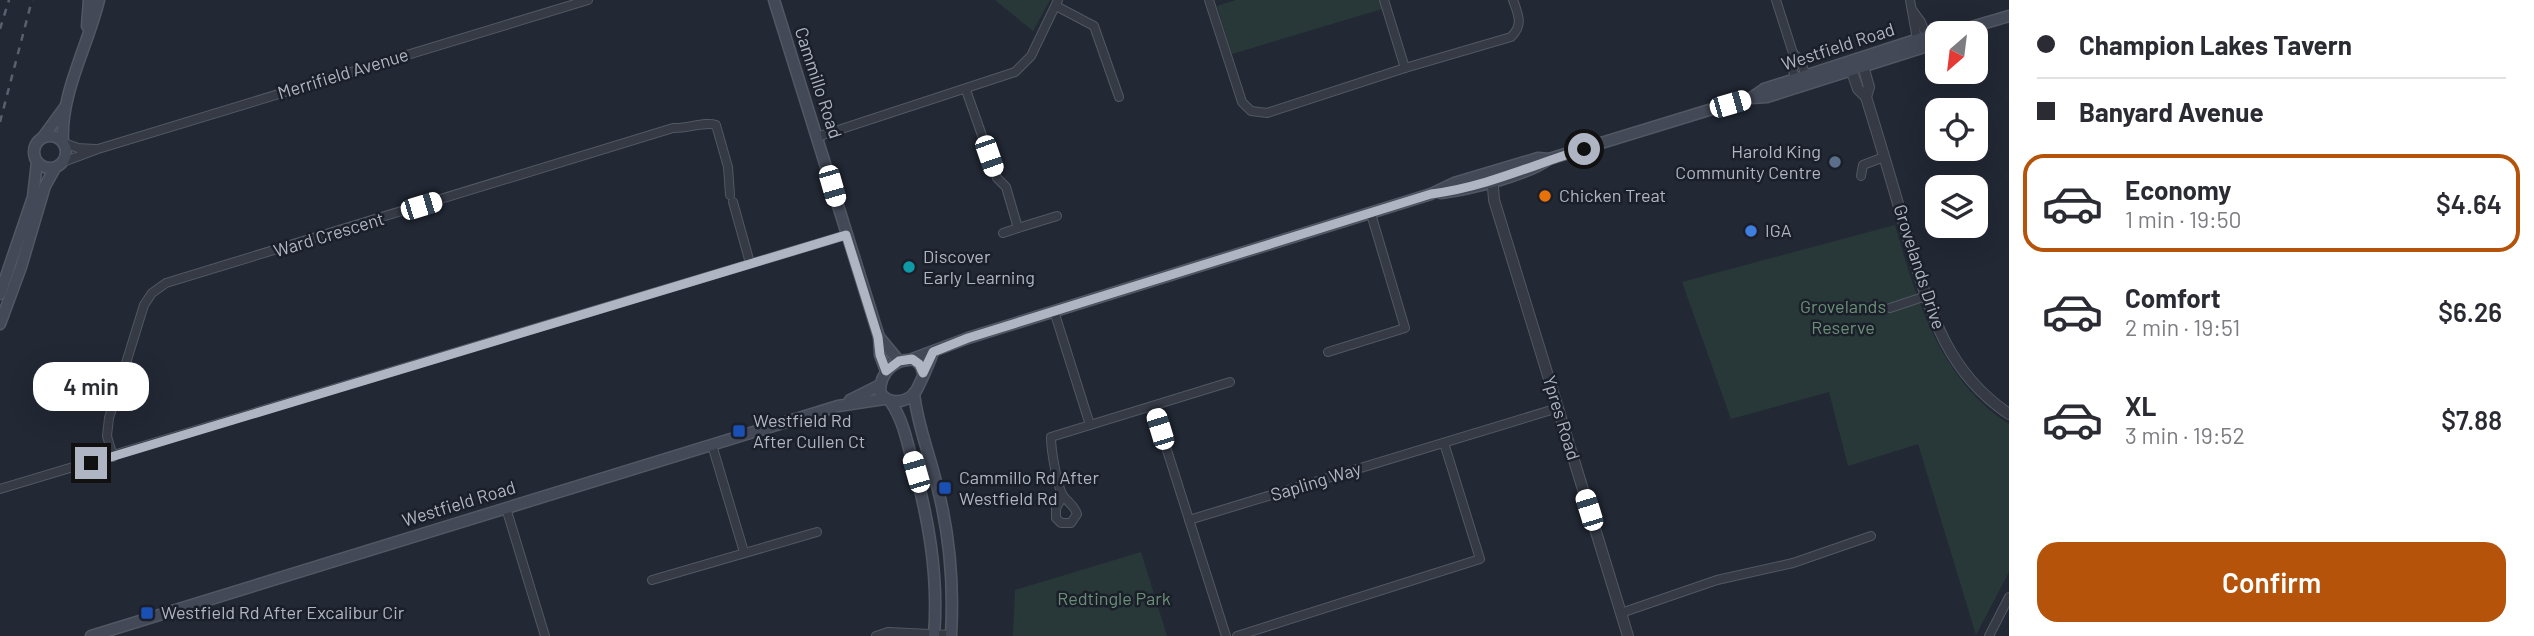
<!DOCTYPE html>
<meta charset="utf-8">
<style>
body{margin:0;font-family:Barlow,sans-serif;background:#f2f2f3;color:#2b2b33;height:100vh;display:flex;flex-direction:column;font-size:26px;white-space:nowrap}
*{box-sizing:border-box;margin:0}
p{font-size:23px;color:#7c7c81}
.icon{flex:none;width:38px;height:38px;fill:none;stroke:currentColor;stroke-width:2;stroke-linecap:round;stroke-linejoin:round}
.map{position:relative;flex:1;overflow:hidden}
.drawer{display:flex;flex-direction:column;background:#fff;width:525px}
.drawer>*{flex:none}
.guide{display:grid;align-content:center;height:154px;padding:0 28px;background:#fff}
.needle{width:46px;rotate:208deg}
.controls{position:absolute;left:1925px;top:21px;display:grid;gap:14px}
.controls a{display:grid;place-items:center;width:63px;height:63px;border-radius:14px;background:#fff;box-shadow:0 7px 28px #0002;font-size:35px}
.end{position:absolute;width:32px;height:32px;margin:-16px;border:9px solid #afb5c2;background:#111;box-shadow:0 0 0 4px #111}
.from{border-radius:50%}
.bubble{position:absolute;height:49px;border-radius:21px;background:#fff;box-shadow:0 7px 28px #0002;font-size:23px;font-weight:600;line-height:49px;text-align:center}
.car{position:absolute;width:21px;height:42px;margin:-21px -10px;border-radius:9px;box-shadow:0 0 5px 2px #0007;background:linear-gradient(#fff 24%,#345 0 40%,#fff 0 76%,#345 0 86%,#fff 0)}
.guide b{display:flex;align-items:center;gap:24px;height:66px;font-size:26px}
.guide b+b{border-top:2px solid #e1e1e2}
.guide i{width:18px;height:18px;background:#2b2b33}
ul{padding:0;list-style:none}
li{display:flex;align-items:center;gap:21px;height:98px;margin:0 14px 10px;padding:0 14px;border:4px solid transparent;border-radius:21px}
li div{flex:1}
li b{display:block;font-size:26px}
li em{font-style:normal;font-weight:600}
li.selected{border-color:#b45309}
li>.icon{width:63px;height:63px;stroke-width:1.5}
.action{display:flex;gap:14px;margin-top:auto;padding:14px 28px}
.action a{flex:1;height:80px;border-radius:21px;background:#b45309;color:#fff;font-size:28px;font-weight:600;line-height:80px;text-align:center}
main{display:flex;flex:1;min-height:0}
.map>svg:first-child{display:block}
</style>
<main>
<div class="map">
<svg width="2009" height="636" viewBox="0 0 2009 636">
<rect width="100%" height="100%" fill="#222834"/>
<g fill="#283839">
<path d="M995 0H1050L1033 31Z"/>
<path d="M1236 0H1379L1382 9 1232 54 1217 6Z"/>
<path d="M1895 225C1916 299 1940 380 2009 424V572L1976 635 1918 444 1848 466 1829 392 1731 419 1682 282Z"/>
<path d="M1141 552 1167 636H1013L1015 590Z"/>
</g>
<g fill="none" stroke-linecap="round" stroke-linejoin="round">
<g stroke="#525863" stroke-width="10">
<g id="minor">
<path d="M1209 0 1242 102 1251 111 1267 113 1405 68"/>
<path d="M1384 0 1405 68 1511 37C1524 25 1518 14 1513 0"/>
<path d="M1776 0 1793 53 1791 63 1796 81"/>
<path d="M1910 0 1918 45"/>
<path d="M1056 6 1094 26 1119 97"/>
<path d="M1913 11 1921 22 1928 40"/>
<path d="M1793 53 1800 60 1808 81"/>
<path d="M966 90 997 178 1006 187 1018 228 1057 216"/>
<path d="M817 137 1015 72 1031 56 1058 0"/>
<path d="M64 143 78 148 95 149"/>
<path d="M63 162 98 149 588 0"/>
<path d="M1861 176 1863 165 1884 157"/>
<path d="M733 202 750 263"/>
<path d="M1003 233 1018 228"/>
<path d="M1890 308 1926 296"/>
<path d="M1054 311 1090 425"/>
<path d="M1328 352 1405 328 1371 214"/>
<path d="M1153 406 1226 636"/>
<path d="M712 445 744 552"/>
<path d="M113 457 107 436 109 418 144 305 152 293 166 283 673 128C687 129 705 121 716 125L728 167 730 195"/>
<path d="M0 489 846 235"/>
<path d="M1063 496 1056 508V518L1061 523H1071L1077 514C1074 505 1069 503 1064 497 1057 488 1051 449 1051 437L1230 382"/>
<path d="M506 508 545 636"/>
<path d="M1189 520 1558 408"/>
<path d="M652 580 817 532"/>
<path d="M1621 613 1717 580 1793 563 1871 536"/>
<path d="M876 636 888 632 951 635"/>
<path d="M1237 636 1480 559 1444 443"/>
<path d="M1989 636 2009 597"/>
</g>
</g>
<g stroke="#525863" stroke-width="12">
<g id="tertiary">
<path d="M1861 59 1869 87 1866 97"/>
<path d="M1849 63 1858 89 1866 97C1880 142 1893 186 1906 231 1928 303 1942 369 2009 414"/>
<path d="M1492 174 1494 200 1628 636"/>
</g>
</g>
<g stroke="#525863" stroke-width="13">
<g id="secondary">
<path d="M774 0 879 337 880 355 886 371"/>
<path d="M87 26 89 0"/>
<path d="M1938 33 1954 28H1968L2009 16"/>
<path d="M1751 98 1764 89 1937 33"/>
<circle cx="50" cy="152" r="16"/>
<path d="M43 137 65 107"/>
<path d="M63 142C60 94 88 46 99 0"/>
<path d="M1441 193C1469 189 1526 176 1549 159L1709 110 1751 98 1767 97 1937 43"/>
<path d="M0 294 33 197 37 162"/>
<path d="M0 324 21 267 45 186 55 168"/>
<path d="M879 337 899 361"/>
<path d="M912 359 968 338 1431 194 1454 183 1538 158 1549 159"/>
<path d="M923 373 921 366 915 360C895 358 880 372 880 392 887 404 903 404 914 394 918 389 931 359 933 352"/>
<path d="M914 393C917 424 929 452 936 482 950 533 954 583 951 636"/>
<path d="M850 400 880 385"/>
<path d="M890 401C902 418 906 437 911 456 928 515 939 574 934 636"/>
<path d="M91 636 838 406 884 399"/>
</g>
</g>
<use href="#minor" stroke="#353a45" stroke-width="8"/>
<use href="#tertiary" stroke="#353a45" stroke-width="10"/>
<use href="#secondary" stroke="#444958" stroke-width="10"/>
<g stroke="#59606e" stroke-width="2.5" stroke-dasharray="7 7" stroke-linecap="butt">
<path d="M0 29 9 0"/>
<path d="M0 122 32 0"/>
</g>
</g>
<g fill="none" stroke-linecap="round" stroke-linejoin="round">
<path stroke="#afb5c2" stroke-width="9" d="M91 463 846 235 878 337 880 355 886 371 899 361 912 359 919 364 923 373 933 352 968 338 1431 194C1486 187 1532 165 1584 149"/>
</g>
<circle fill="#5c6f8a" stroke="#1b1f2a" stroke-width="2.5" cx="1835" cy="162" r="7"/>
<circle fill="#e8710a" stroke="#1b1f2a" stroke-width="2.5" cx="1545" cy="196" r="7"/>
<circle fill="#3f7fe0" stroke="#1b1f2a" stroke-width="2.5" cx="1751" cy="231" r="7"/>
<circle fill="#0f9aa8" stroke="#1b1f2a" stroke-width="2.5" cx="909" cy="267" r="7"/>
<g fill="#1a4fb4" stroke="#1b1f2a" stroke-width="2.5">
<rect x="732" y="424" width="14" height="14" rx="3.5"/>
<rect x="938" y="481" width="14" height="14" rx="3.5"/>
<rect x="140" y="606" width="14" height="14" rx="3.5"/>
</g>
<g text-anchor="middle" stroke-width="5" stroke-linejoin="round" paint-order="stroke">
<g font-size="18" fill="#afb5c2" stroke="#1b1f2a">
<text transform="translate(1838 47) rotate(-18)" y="6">Westfield Road</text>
<text transform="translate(343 74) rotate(-17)" y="6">Merrifield Avenue</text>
<text transform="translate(818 83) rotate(72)" y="6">Cammillo Road</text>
<text transform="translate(329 235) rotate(-17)" y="6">Ward Crescent</text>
<text transform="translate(1919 267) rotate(72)" y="6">Grovelands Drive</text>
<text transform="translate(1561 418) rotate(73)" y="6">Ypres Road</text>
<text transform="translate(1316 482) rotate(-17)" y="6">Sapling Way</text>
<text transform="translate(459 504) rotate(-17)" y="6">Westfield Road</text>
</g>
<g font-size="18" fill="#afb5c2" stroke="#1b1f2a" text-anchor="start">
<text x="1821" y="158" text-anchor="end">Harold King<tspan x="1821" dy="21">Community Centre</tspan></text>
<text x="1559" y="202">Chicken Treat</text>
<text x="1765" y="237">IGA</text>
<text x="923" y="263">Discover<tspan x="923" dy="21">Early Learning</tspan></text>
<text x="753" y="427">Westfield Rd<tspan x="753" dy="21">After Cullen Ct</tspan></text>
<text x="959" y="484">Cammillo Rd After<tspan x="959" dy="21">Westfield Rd</tspan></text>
<text x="161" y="619">Westfield Rd After Excalibur Cir</text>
</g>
<g font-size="18" fill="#6a8f76" stroke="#1b1f2a">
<text x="1843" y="313">Grovelands<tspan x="1843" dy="21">Reserve</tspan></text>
<text x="1114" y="605">Redtingle Park</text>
</g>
</g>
</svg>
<div class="controls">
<a><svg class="needle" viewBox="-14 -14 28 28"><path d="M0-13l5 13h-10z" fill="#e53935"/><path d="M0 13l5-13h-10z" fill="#7c7c81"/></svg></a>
<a><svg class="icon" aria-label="locate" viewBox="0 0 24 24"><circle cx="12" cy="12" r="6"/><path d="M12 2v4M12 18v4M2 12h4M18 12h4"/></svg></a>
<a><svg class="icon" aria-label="layers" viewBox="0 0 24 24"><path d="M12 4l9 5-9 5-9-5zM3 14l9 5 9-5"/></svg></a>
</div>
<i class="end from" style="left:1584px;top:149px"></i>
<i class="end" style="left:91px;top:463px"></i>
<div class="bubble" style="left:33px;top:362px;width:116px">4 min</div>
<i class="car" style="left:1730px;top:104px;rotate:74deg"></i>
<i class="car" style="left:989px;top:156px;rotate:161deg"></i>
<i class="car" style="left:832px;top:186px;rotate:164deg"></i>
<i class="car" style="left:421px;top:206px;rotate:73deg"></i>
<i class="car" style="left:1160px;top:429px;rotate:343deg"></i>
<i class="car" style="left:916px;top:472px;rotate:344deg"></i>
<i class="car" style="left:1589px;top:510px;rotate:343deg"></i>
</div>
<section class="drawer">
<div class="guide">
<b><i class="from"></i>Champion Lakes Tavern</b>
<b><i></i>Banyard Avenue</b>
</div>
<ul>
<li class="selected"><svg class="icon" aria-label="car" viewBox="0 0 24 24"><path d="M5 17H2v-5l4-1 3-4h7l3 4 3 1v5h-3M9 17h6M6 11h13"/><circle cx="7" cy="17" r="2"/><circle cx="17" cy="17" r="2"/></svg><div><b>Economy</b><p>1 min · 19:50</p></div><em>$4.64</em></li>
<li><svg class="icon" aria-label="car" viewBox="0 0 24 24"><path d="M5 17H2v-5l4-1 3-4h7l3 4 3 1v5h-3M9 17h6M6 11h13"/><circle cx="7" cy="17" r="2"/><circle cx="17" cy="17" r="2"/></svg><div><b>Comfort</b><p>2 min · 19:51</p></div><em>$6.26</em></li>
<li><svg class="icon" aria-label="car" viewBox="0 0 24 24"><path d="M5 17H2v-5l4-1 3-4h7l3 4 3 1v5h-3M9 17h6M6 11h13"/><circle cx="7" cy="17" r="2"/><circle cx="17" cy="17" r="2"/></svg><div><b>XL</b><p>3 min · 19:52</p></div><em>$7.88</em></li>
</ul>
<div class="action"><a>Confirm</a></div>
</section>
</main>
